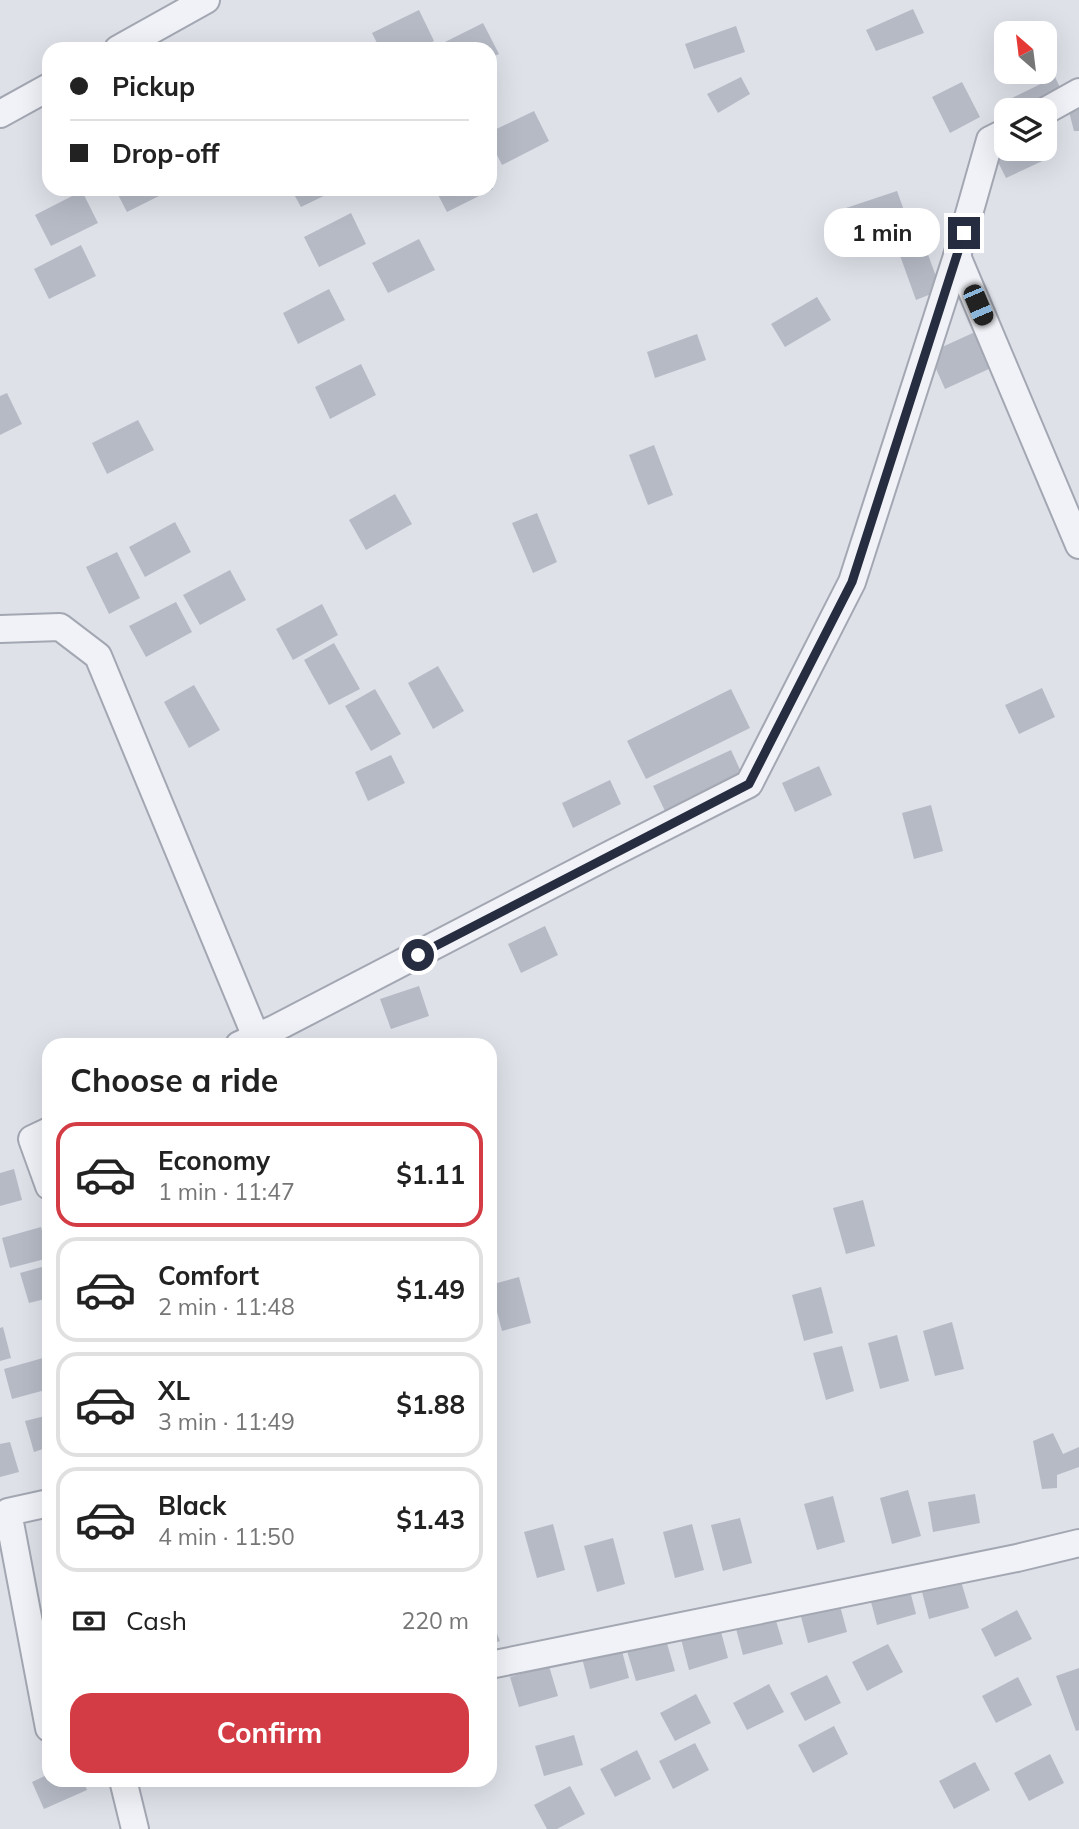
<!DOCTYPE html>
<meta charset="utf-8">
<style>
body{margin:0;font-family:Mulish,sans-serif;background:#f6f6f6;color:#222;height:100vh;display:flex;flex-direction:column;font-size:26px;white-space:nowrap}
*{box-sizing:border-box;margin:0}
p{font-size:23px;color:#767676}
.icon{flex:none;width:38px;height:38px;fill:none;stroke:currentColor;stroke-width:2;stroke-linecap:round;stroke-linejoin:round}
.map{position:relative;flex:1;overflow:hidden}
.details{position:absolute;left:42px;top:1038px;width:455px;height:749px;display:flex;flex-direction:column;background:#fff;border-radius:21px;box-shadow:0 7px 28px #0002}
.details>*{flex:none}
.guide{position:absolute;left:42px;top:42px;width:455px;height:154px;border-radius:21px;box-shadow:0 7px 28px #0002;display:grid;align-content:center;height:154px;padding:0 28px;background:#fff}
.needle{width:46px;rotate:332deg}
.fabs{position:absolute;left:994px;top:21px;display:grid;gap:14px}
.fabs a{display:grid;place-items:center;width:63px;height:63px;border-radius:14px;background:#fff;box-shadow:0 7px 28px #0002;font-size:35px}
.end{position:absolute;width:32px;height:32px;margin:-16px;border:9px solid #272d40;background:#fff;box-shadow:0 0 0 4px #fff}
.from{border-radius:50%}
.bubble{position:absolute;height:49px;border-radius:21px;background:#fff;box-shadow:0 7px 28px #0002;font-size:23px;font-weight:700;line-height:49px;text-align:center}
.car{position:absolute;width:21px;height:42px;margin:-21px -10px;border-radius:9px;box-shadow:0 0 5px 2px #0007;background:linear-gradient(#222 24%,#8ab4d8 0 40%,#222 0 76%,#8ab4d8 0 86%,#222 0)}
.guide b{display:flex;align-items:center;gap:24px;height:66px;font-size:26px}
.guide b+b{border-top:2px solid #e0e0e0}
.guide i{width:18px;height:18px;background:#222}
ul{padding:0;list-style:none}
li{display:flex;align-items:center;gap:21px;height:105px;margin:0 14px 10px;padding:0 14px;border:4px solid #e0e0e0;border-radius:21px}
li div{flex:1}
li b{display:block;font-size:26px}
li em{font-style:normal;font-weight:700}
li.active{border-color:#d43c45}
li>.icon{width:63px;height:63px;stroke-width:1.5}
h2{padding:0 28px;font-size:32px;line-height:84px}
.pay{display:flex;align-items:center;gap:18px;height:77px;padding:0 28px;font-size:26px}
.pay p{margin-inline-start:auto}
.button{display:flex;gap:14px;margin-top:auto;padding:14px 28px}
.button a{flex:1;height:80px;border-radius:21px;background:#d43c45;color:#fff;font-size:28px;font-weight:700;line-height:80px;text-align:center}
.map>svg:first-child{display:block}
</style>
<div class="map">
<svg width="1079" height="1829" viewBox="0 0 1079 1829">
<rect width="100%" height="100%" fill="#dee1e8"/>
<g fill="#b5bac5">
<path d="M913 9 924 33 876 51 866 30Z"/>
<path d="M419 10 434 41 418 49H380L372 33Z"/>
<path d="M483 23 499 54 490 58V49H438L437 46Z"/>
<path d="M736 26 745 52 694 69 685 44Z"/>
<path d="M741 77 750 94 718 113 707 94Z"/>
<path d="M1055 77 1065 98 1038 110H1018L1012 98Z"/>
<path d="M962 82 980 117 950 133 932 97Z"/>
<path d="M1079 104V131H1074L1068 108Z"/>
<path d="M534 111 549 141 502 165 490 141V132Z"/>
<path d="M1015 149H1044L1049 158 1006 178 996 158Z"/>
<path d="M490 182 493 189 447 212 435 189H490Z"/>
<path d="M115 189H173L127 212Z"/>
<path d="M291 189H338L301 207Z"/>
<path d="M82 191 98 223 51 246 35 215Z"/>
<path d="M897 191 906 216 855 234 846 208Z"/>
<path d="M351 213 366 244 319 267 304 237Z"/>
<path d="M419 239 435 270 388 293 372 263Z"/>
<path d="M923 241 941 290 916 300 898 250Z"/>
<path d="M81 245 96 276 49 299 34 269Z"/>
<path d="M329 289 345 320 298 344 283 313Z"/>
<path d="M817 297 831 320 785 347 771 324Z"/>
<path d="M975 332 991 368 945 389 929 353Z"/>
<path d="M697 334 706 360 655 378 647 352Z"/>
<path d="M361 364 376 395 330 419 315 387Z"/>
<path d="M7 393 22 424 0 435V396Z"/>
<path d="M138 420 154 450 107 474 92 443Z"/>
<path d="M654 445 673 495 648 505 629 455Z"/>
<path d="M395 494 412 524 366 550 349 520Z"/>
<path d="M537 513 557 562 533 573 512 523Z"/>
<path d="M175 522 191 552 145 577 129 547Z"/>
<path d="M117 552 140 598 109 614 86 567Z"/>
<path d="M230 570 246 600 200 625 183 595Z"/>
<path d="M176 602 192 632 146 657 129 626Z"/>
<path d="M322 604 338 635 293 660 276 629Z"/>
<path d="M334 643 360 689 329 705 304 660Z"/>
<path d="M438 666 464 711 433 729 408 683Z"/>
<path d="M194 685 220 730 189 748 164 702Z"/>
<path d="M1042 688 1055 717 1019 734 1005 705Z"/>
<path d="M375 689 401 734 371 751 345 706Z"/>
<path d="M731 689 750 728 646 779 627 741Z"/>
<path d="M731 750 743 776 666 813 653 786Z"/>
<path d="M391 755 405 783 368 801 355 772Z"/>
<path d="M819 766 832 795 795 812 782 783Z"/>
<path d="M610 780 621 804 573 828 562 803Z"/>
<path d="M931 805 943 851 914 859 902 813Z"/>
<path d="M545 926 558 955 521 973 508 944Z"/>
<path d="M419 986 429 1016 391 1029 380 999Z"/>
<path d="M14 1169 22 1200 0 1206V1173Z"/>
<path d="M863 1200 875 1246 846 1254 833 1208Z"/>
<path d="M41 1227 49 1258 10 1268 2 1238Z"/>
<path d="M49 1265V1298L29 1303 20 1273Z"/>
<path d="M519 1277 531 1323 502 1331 490 1285Z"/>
<path d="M821 1287 833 1333 804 1341 792 1295Z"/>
<path d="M952 1322 964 1369 935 1376 923 1331Z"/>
<path d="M3 1327 11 1358 0 1361V1328Z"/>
<path d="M897 1335 909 1381 880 1389 868 1343Z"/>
<path d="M842 1346 854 1391 826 1400 813 1353Z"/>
<path d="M43 1358 49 1379V1389L12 1399 4 1369Z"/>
<path d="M49 1415V1447L34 1452 25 1421Z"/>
<path d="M1053 1433 1063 1454 1079 1447V1467L1057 1475V1488L1042 1489 1033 1441Z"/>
<path d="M10 1442 19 1472 0 1477V1444Z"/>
<path d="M908 1490 921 1536 892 1544 880 1498Z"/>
<path d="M975 1494 980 1523 933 1532 928 1502Z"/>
<path d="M833 1496 845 1542 817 1550 804 1504Z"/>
<path d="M740 1518 752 1563 723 1571 711 1525Z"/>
<path d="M553 1524 565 1570 537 1578 524 1532Z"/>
<path d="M692 1524 704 1570 675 1578 663 1532Z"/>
<path d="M613 1538 625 1584 597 1592 584 1546Z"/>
<path d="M960 1578 969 1608 929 1619 921 1588Z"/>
<path d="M908 1583 916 1614 877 1625 869 1594Z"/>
<path d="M839 1602 847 1632 808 1643 800 1613Z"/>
<path d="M1017 1610 1032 1639 995 1657 981 1629Z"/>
<path d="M774 1614 783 1644 743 1655 735 1625Z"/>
<path d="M490 1617 500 1641 490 1645Z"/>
<path d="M720 1628 728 1658 689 1670 681 1639Z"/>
<path d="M666 1640 675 1671 636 1681 627 1651Z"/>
<path d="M888 1644 903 1672 867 1691 852 1662Z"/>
<path d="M621 1647 629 1678 590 1689 582 1658Z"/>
<path d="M549 1666 558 1696 519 1707 510 1677Z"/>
<path d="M1079 1668V1730L1076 1731 1056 1676Z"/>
<path d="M827 1675 841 1703 805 1721 790 1693Z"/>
<path d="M1018 1677 1032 1705 996 1723 982 1696Z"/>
<path d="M769 1684 784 1712 747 1730 733 1703Z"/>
<path d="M696 1694 711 1723 675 1741 660 1713Z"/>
<path d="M834 1726 848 1754 813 1773 798 1745Z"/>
<path d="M574 1735 583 1765 544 1776 535 1746Z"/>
<path d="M695 1743 709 1770 673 1789 659 1761Z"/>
<path d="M637 1750 651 1779 615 1797 600 1769Z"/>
<path d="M1050 1754 1064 1783 1029 1801 1014 1773Z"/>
<path d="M975 1762 990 1790 954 1809 939 1781Z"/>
<path d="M49 1774V1780H83L87 1790 44 1809 32 1782Z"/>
<path d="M570 1786 585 1814 557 1829H547L534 1805Z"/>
</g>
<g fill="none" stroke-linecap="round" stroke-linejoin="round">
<g stroke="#a3a7b2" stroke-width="30">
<g id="street">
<path d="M118 49 206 0"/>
<path d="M1045 111 1079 92"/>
<path d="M0 114 49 87"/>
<path d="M957 256 1079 545"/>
<path d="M0 629 60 627 98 656 256 1037"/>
<path d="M239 1045 274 1029 609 855 749 784 852 582 957 256 990 140 1006 132"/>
<path d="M49 1131 32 1139 49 1186"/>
<path d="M49 1503 8 1512 49 1728"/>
<path d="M490 1665 1017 1558 1079 1543"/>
<path d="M123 1780 135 1829"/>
</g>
</g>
<use href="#street" stroke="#f1f2f7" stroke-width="26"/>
</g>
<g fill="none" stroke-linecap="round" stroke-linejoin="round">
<path stroke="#272d40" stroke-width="9" d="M418 955 749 784 852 582 964 233"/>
</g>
</svg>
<div class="fabs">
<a><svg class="needle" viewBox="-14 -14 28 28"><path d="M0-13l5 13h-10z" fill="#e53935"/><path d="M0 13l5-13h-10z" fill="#767676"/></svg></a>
<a><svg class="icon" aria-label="layers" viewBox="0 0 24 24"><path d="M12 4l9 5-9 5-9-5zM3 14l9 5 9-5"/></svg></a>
</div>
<i class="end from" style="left:418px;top:955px"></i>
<i class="end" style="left:964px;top:233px"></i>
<div class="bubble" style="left:824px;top:208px;width:116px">1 min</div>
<i class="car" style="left:978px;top:305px;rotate:157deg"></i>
<div class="guide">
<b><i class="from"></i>Pickup</b>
<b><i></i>Drop-off</b>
</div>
<section class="details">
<h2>Choose a ride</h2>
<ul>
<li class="active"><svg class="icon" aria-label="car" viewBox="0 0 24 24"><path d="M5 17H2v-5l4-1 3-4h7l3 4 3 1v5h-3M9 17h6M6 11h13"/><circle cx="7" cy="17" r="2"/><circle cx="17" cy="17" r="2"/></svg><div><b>Economy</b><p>1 min · 11:47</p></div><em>$1.11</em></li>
<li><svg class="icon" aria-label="car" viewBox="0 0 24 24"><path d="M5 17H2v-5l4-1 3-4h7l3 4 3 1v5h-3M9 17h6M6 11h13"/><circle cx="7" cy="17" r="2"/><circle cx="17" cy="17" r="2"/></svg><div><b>Comfort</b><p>2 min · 11:48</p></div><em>$1.49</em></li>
<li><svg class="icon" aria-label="car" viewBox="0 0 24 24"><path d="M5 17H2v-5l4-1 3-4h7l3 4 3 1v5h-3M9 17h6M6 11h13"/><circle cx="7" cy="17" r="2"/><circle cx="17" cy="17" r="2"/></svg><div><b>XL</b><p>3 min · 11:49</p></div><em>$1.88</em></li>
<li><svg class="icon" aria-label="car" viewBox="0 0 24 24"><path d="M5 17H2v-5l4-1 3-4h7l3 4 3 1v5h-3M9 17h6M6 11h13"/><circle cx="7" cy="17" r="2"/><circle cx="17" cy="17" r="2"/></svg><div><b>Black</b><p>4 min · 11:50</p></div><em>$1.43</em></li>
</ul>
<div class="pay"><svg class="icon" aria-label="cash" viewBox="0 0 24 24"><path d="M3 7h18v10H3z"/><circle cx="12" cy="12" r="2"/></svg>Cash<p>220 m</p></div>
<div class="button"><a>Confirm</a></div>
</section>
</div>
